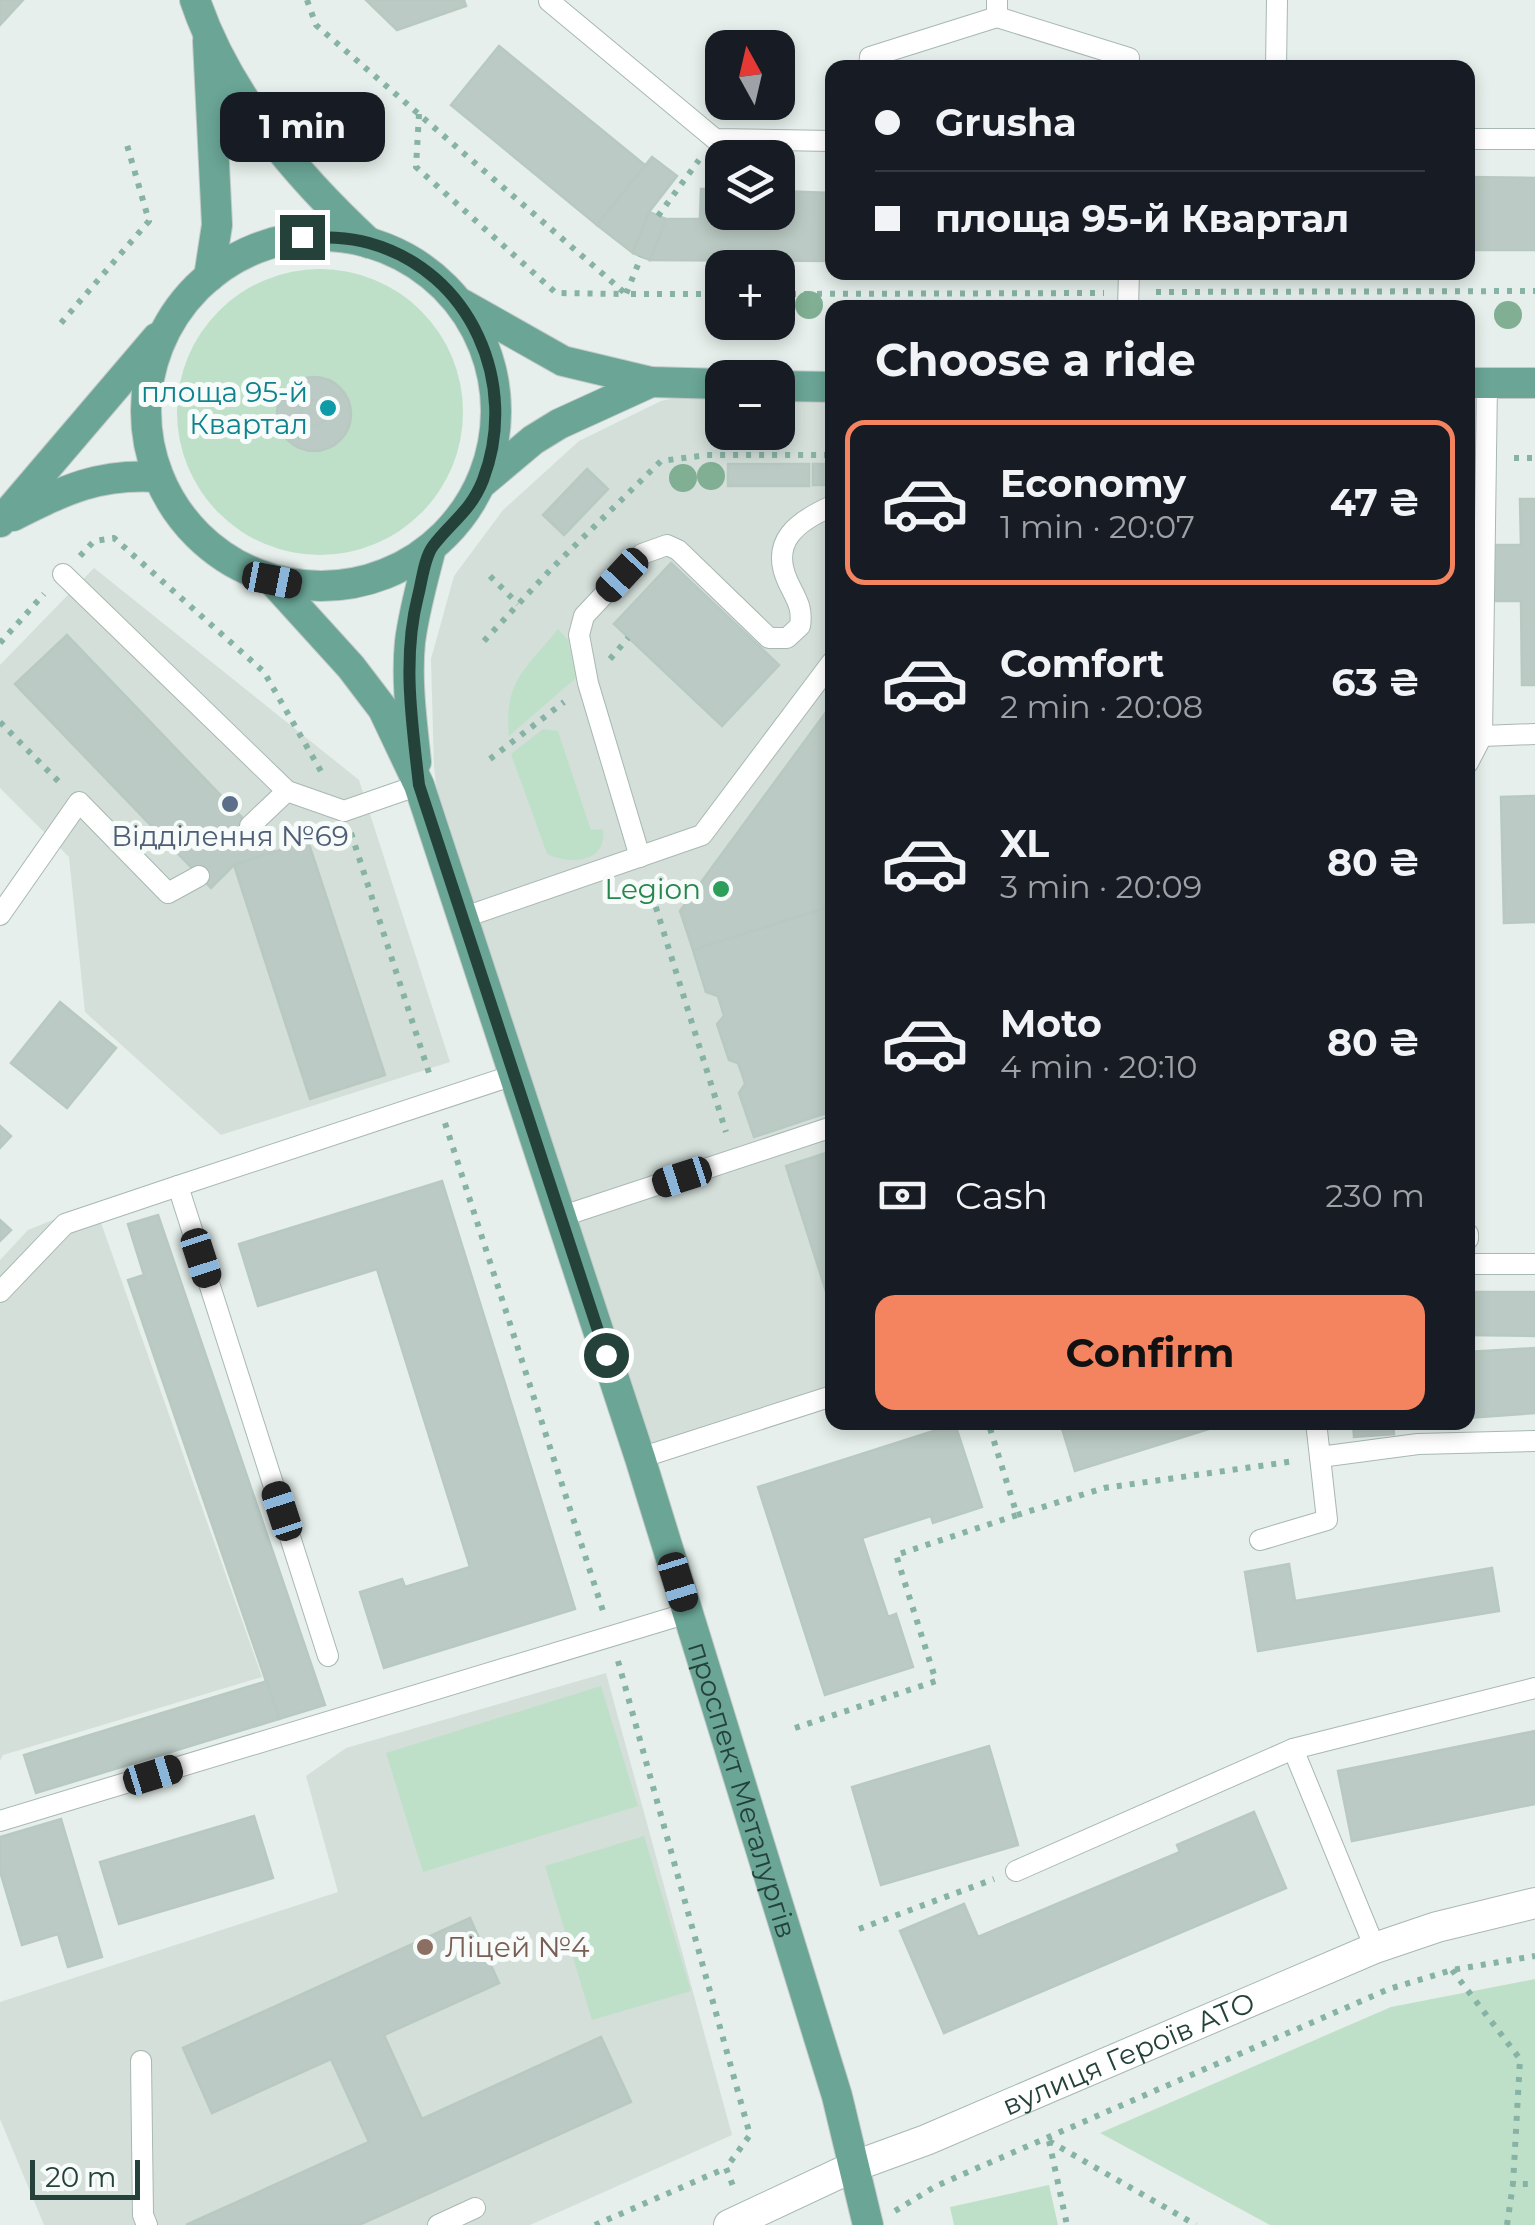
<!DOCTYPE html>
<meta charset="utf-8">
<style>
body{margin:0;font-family:Montserrat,sans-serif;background:#20242c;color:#f1f3f6;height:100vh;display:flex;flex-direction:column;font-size:38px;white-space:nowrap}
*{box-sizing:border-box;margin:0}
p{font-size:32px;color:#9ea1a6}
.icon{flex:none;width:55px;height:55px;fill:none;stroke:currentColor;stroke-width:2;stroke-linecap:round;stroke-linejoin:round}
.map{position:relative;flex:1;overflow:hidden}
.details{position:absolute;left:825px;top:300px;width:650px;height:1130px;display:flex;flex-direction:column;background:#171b24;border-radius:20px;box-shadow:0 5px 15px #0003}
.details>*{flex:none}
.top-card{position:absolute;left:825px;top:60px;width:650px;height:220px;border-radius:20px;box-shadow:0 5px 15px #0003;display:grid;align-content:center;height:220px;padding:0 50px;background:#171b24}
.needle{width:65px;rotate:352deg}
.buttons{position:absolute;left:705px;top:30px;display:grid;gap:20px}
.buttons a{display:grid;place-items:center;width:90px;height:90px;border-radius:20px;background:#171b24;box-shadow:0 5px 15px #0003;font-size:50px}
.scale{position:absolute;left:30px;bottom:25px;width:110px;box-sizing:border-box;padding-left:10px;border:5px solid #24423a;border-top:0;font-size:28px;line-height:35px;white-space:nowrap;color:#24423a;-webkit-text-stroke:8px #f7fbf9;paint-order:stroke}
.end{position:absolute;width:45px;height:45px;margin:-22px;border:12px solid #24423a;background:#fff;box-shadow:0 0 0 5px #fff}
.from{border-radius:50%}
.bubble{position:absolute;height:70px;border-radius:20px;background:#171b24;box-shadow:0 5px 15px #0003;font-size:32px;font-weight:700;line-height:70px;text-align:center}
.car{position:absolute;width:30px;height:60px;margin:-30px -15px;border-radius:12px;box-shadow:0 0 8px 2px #0007;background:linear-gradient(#222 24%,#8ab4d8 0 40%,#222 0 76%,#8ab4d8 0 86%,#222 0)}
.top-card b{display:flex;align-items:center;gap:35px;height:95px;font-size:38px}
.top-card b+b{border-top:2px solid #363941}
.top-card i{width:25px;height:25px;background:#f1f3f6}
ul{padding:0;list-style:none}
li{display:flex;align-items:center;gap:30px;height:165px;margin:0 20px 15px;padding:0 30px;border:5px solid transparent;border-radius:20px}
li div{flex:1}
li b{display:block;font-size:38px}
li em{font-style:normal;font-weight:700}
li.selected{border-color:#f4845f}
li>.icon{width:90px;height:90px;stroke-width:1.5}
h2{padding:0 50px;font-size:45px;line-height:120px}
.pay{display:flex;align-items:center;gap:25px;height:110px;padding:0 50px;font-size:38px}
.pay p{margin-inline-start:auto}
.action{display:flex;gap:20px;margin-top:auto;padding:20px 50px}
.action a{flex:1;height:115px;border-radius:20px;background:#f4845f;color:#111;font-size:40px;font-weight:700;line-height:115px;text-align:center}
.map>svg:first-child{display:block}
</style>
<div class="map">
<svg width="1535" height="2225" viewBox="0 0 1535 2225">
<rect width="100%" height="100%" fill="#e6efeb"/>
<g fill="#d4dfda">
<path d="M1468 383H1487L1482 736 1468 763Z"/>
<path d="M778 386 832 387V1396L640 1458 445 865 434 767 431 659 454 576 503 510 579 441 661 401 722 387V432H778Z"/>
<path d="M94 568 359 780 450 1062 221 1135 85 1012 69 857 0 788V665Z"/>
<path d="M94 1203 262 1677 3 1755 0 1761V1260L28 1230Z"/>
<path d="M606 1673 732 2135 530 2225H44L0 2119V2002L338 1892 306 1776 346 1748Z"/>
</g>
<g fill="#bfe0c8">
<circle cx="320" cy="412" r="143"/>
<path d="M558 629 568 640 576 678 509 736C504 680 525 670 558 629Z"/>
<path d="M543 729 558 731 591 830 603 829C608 862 571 866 547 854L511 754Z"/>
<path d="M601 1686 638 1806 423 1872 386 1753Z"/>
<path d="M644 1836 691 1991 592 2020 545 1866Z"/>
<path d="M1535 1979V2225H1270L1100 2133 1391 2007Z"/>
<path d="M1049 2185 1058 2225H954L950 2207Z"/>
</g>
<g fill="#bbcac4" stroke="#b8c9c2" stroke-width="2.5">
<path d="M0 0H23L0 25Z"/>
<path d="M366 0H464L466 6 397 30Z"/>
<path d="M499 46 646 166 597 225 451 105Z"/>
<path d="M652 157 677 176 649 212 633 253 597 225Z"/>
<path d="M1468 177 1535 178V250H1468Z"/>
<path d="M701 189H722V212H778V191L832 193V261L650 260 666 219H700Z"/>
<path d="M649 212 666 219 650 260 633 253Z"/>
<circle cx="314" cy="414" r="37"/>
<circle cx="314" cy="413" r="13"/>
<rect x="728" y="464" width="81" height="22"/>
<rect x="813" y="464" width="19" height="21"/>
<path d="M587 469 608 489 564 535 543 515Z"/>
<path d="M1520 499H1535V685H1522L1521 601H1492V545H1521Z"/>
<path d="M671 563 779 665 722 726 614 624Z"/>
<path d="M67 635 275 852 234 865 211 888 15 684Z"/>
<path d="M832 704V906L693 950 680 911Z"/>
<path d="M1535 796V922L1504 923 1501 797Z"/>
<path d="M308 841 385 1075 310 1099 234 865Z"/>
<path d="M832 906V1111L754 1137 739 1093 745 1084 742 1074 738 1063 729 1060 717 1024 724 1016 718 996 706 992 693 950Z"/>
<path d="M60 1002 116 1048 67 1108 11 1063Z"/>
<path d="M0 1126 11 1136 0 1148Z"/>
<path d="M832 1151V1310L786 1166Z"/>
<path d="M442 1181 575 1609 384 1668 360 1592 402 1579 405 1587 470 1567 377 1269 258 1306 239 1244Z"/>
<path d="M158 1215 325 1705 279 1719 128 1280 144 1275 128 1224Z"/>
<path d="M0 1220 11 1230 0 1241Z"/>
<path d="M1468 1292H1535V1336L1468 1335Z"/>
<path d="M1535 1348V1413L1468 1418V1352Z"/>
<path d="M1060 1422H1231L1075 1471Z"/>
<path d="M1353 1422H1405L1393 1423 1394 1434 1354 1437Z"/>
<path d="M955 1424 982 1507 933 1523 931 1516 862 1538 888 1617 896 1614 913 1667 825 1695 758 1487Z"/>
<path d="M1289 1564 1295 1601 1492 1568 1499 1611 1258 1651 1245 1572Z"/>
<path d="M267 1681 279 1719 36 1793 24 1755Z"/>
<path d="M1535 1731V1804L1352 1841 1338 1771Z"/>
<path d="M989 1746 1018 1845 881 1885 852 1787Z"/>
<path d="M1254 1812 1286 1888 944 2033 900 1931 964 1904 978 1937 1180 1852 1177 1845Z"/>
<path d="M254 1816 273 1878 119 1924 100 1862Z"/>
<path d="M61 1819 102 1957 68 1967 58 1934 22 1945 0 1871V1837Z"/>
<path d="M470 1918 499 1983 384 2035 422 2119 601 2037 631 2102 359 2225H186L369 2142 331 2059 212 2113 183 2048Z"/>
</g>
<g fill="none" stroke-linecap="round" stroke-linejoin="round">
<g stroke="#a8b8b2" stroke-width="22">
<g id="service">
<path d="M997 0V17L1129 58V68"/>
<path d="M549 1 715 139 832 141"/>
<path d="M869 68 870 57 997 17"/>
<path d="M1276 68 1277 0"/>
<path d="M1468 139H1535"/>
<path d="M1128 308 1129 272"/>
<path d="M63 574 287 791 344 811 419 785"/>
<path d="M1482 736 1535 734"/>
<path d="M1468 763 1482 736 1487 383"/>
<path d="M250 826 287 791"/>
<path d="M640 857 588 683 579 635 584 616 642 554 667 545 678 550 769 638H787L800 626C803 607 796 599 788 582 769 541 798 521 832 506"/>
<path d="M0 915 79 802 168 893 199 876"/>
<path d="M462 918 702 835 832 662"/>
<path d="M560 1217 832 1127"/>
<path d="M1468 1234V1239"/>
<path d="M1468 1264H1535"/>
<path d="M0 1292 65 1224 178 1186"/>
<path d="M1316 1422 1320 1457 1418 1444 1535 1441"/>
<path d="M640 1458 832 1396"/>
<path d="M1260 1540 1327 1520 1320 1457"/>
<path d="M328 1656 178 1186 514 1075"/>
<path d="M1293 1749 1375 1948"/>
<path d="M0 1821 688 1613"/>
<path d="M1016 1871 1293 1749 1535 1688"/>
<path d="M141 2061 143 2215 147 2225"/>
<path d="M438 2225 475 2208"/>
</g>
</g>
<g stroke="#a8b8b2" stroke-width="32">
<g id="tertiary">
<path id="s1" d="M729 2225 855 2166 926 2140 1375 1948 1437 1927 1535 1903"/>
</g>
</g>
<g stroke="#c2cac8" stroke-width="32">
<g id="primary">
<path d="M195 0C227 95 297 176 369 243"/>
<path d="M208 41 217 225 209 277"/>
<circle cx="321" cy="411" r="175"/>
<path d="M462 304 563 361 651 382 722 384"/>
<path d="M1468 383H1535"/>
<path d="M778 386 832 387"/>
<path d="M483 482 533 440 559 424 651 382"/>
<path d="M13 516C65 490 98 473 158 477"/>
<path d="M0 522 157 338"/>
<path id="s2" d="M272 580 351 667 383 709 419 785 640 1458 837 2096 868 2225"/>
<path d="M416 762C412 723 406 682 410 642 414 610 423 579 431 548"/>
</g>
</g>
<g stroke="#86b3a5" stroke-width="6" stroke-dasharray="5 8" stroke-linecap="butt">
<path d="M307 0 316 25 626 294H722"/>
<path d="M419 114 416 167 556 293 626 294 641 257"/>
<path d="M658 216 699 160"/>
<path d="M1156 292 1535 291"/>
<path d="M778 294 1104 293"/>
<path d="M61 323 149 221 127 145"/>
<path d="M1514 458H1535"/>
<path d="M80 556 94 541 114 538 264 672 322 773"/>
<path d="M490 576 518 604"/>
<path d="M484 641 551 569 661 461 707 455H832"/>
<path d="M0 643 44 594"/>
<path d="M610 659 628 638"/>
<path d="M0 722 62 785"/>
<path d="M490 759 564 702"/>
<path d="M351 833 429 1073"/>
<path d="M648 882 726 1132"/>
<path d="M445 1123 603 1611"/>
<path d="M1017 1515 1104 1488 1295 1461"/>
<path d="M618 1661 750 2135 726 2168 733 2186"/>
<path d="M795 1728 936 1681 896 1555 1017 1515 988 1422"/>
<path d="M859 1929 994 1879"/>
<path d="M1452 1970 1520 2059 1513 2184H1535"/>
<path d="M1049 2141 1196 2225"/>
<path d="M1049 2141 1067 2225"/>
<path d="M895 2211 936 2186 1389 1989 1452 1970 1535 1956"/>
<path d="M595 2225 726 2168"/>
<path d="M1507 2225 1513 2184"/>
</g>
<use href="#service" stroke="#fff" stroke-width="20"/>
<use href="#tertiary" stroke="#fff" stroke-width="30"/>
<use href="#primary" stroke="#6aa596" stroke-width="30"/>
</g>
<g fill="#80af93">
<circle cx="809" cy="305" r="14"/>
<circle cx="1508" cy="315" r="14"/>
<circle cx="711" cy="476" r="14"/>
<circle cx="683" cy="478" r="14"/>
</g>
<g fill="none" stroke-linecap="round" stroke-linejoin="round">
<path stroke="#24423a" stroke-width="12" d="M302 237C324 237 347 237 369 243 471 271 520 384 483 480 471 511 451 522 433 546 424 558 422 581 418 596 402 658 412 723 419 785L606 1355"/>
</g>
<circle fill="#0f9aa8" stroke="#f7fbf9" stroke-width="4" cx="328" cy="408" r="10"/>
<circle fill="#5c6f8a" stroke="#f7fbf9" stroke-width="4" cx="230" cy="804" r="10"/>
<circle fill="#2e9e5b" stroke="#f7fbf9" stroke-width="4" cx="721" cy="889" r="10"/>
<circle fill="#8d6e63" stroke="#f7fbf9" stroke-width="4" cx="425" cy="1947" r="10"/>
<g text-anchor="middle" stroke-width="10" stroke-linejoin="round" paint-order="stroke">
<g font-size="28" fill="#0d838f" stroke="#f7fbf9" text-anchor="end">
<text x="308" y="402">площа 95-й<tspan x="308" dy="32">Квартал</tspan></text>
</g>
<g font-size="28" fill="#4e5e75" stroke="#f7fbf9">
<text x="230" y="846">Відділення №69</text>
</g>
<g font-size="28" fill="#27864d" stroke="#f7fbf9" text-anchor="end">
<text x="701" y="899">Legion</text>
</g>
<g font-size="28" fill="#24423a" stroke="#f7fbf9">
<text dy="10" stroke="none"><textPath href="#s2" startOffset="1310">проспект Металургів</textPath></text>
<text dy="10" stroke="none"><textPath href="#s1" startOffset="435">вулиця Героїв АТО</textPath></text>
</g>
<g font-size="28" fill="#785e54" stroke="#f7fbf9" text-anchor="start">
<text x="445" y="1957">Ліцей №4</text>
</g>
</g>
</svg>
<div class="buttons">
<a><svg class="needle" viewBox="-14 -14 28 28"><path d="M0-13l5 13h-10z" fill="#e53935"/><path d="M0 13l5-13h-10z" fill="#9ea1a6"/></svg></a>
<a><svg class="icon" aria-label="layers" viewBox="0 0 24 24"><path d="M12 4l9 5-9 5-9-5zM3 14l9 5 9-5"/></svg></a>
<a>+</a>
<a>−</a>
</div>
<div class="scale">20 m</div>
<i class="end from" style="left:606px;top:1355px"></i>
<i class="end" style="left:302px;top:237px"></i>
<div class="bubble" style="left:220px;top:92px;width:165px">1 min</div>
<i class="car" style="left:622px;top:575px;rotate:223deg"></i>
<i class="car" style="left:272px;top:580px;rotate:101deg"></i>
<i class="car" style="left:682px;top:1177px;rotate:252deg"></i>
<i class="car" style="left:201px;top:1258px;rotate:162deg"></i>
<i class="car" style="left:282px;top:1511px;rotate:342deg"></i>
<i class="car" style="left:678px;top:1582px;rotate:163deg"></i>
<i class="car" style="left:153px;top:1775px;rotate:73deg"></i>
<div class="top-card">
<b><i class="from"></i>Grusha</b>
<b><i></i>площа 95-й Квартал</b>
</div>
<section class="details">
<h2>Choose a ride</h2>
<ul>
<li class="selected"><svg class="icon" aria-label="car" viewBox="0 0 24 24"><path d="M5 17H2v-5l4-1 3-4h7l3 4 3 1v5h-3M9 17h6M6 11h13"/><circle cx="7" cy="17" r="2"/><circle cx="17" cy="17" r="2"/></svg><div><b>Economy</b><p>1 min · 20:07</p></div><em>47 ₴</em></li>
<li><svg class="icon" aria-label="car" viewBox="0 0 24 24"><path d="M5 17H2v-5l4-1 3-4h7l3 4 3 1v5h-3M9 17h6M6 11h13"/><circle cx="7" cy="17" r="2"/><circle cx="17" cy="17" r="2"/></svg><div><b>Comfort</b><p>2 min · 20:08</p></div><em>63 ₴</em></li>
<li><svg class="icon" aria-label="car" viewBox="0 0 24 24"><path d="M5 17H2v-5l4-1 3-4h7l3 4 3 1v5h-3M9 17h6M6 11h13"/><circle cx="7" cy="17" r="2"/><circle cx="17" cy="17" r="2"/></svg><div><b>XL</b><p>3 min · 20:09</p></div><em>80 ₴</em></li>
<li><svg class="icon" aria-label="car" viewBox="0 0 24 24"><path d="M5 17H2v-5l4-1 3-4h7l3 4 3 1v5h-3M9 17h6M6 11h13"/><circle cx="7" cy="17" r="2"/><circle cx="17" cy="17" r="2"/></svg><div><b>Moto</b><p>4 min · 20:10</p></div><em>80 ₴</em></li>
</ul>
<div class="pay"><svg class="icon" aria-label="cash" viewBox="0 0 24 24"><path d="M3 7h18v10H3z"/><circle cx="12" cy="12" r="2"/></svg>Cash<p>230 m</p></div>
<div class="action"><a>Confirm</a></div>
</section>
</div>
